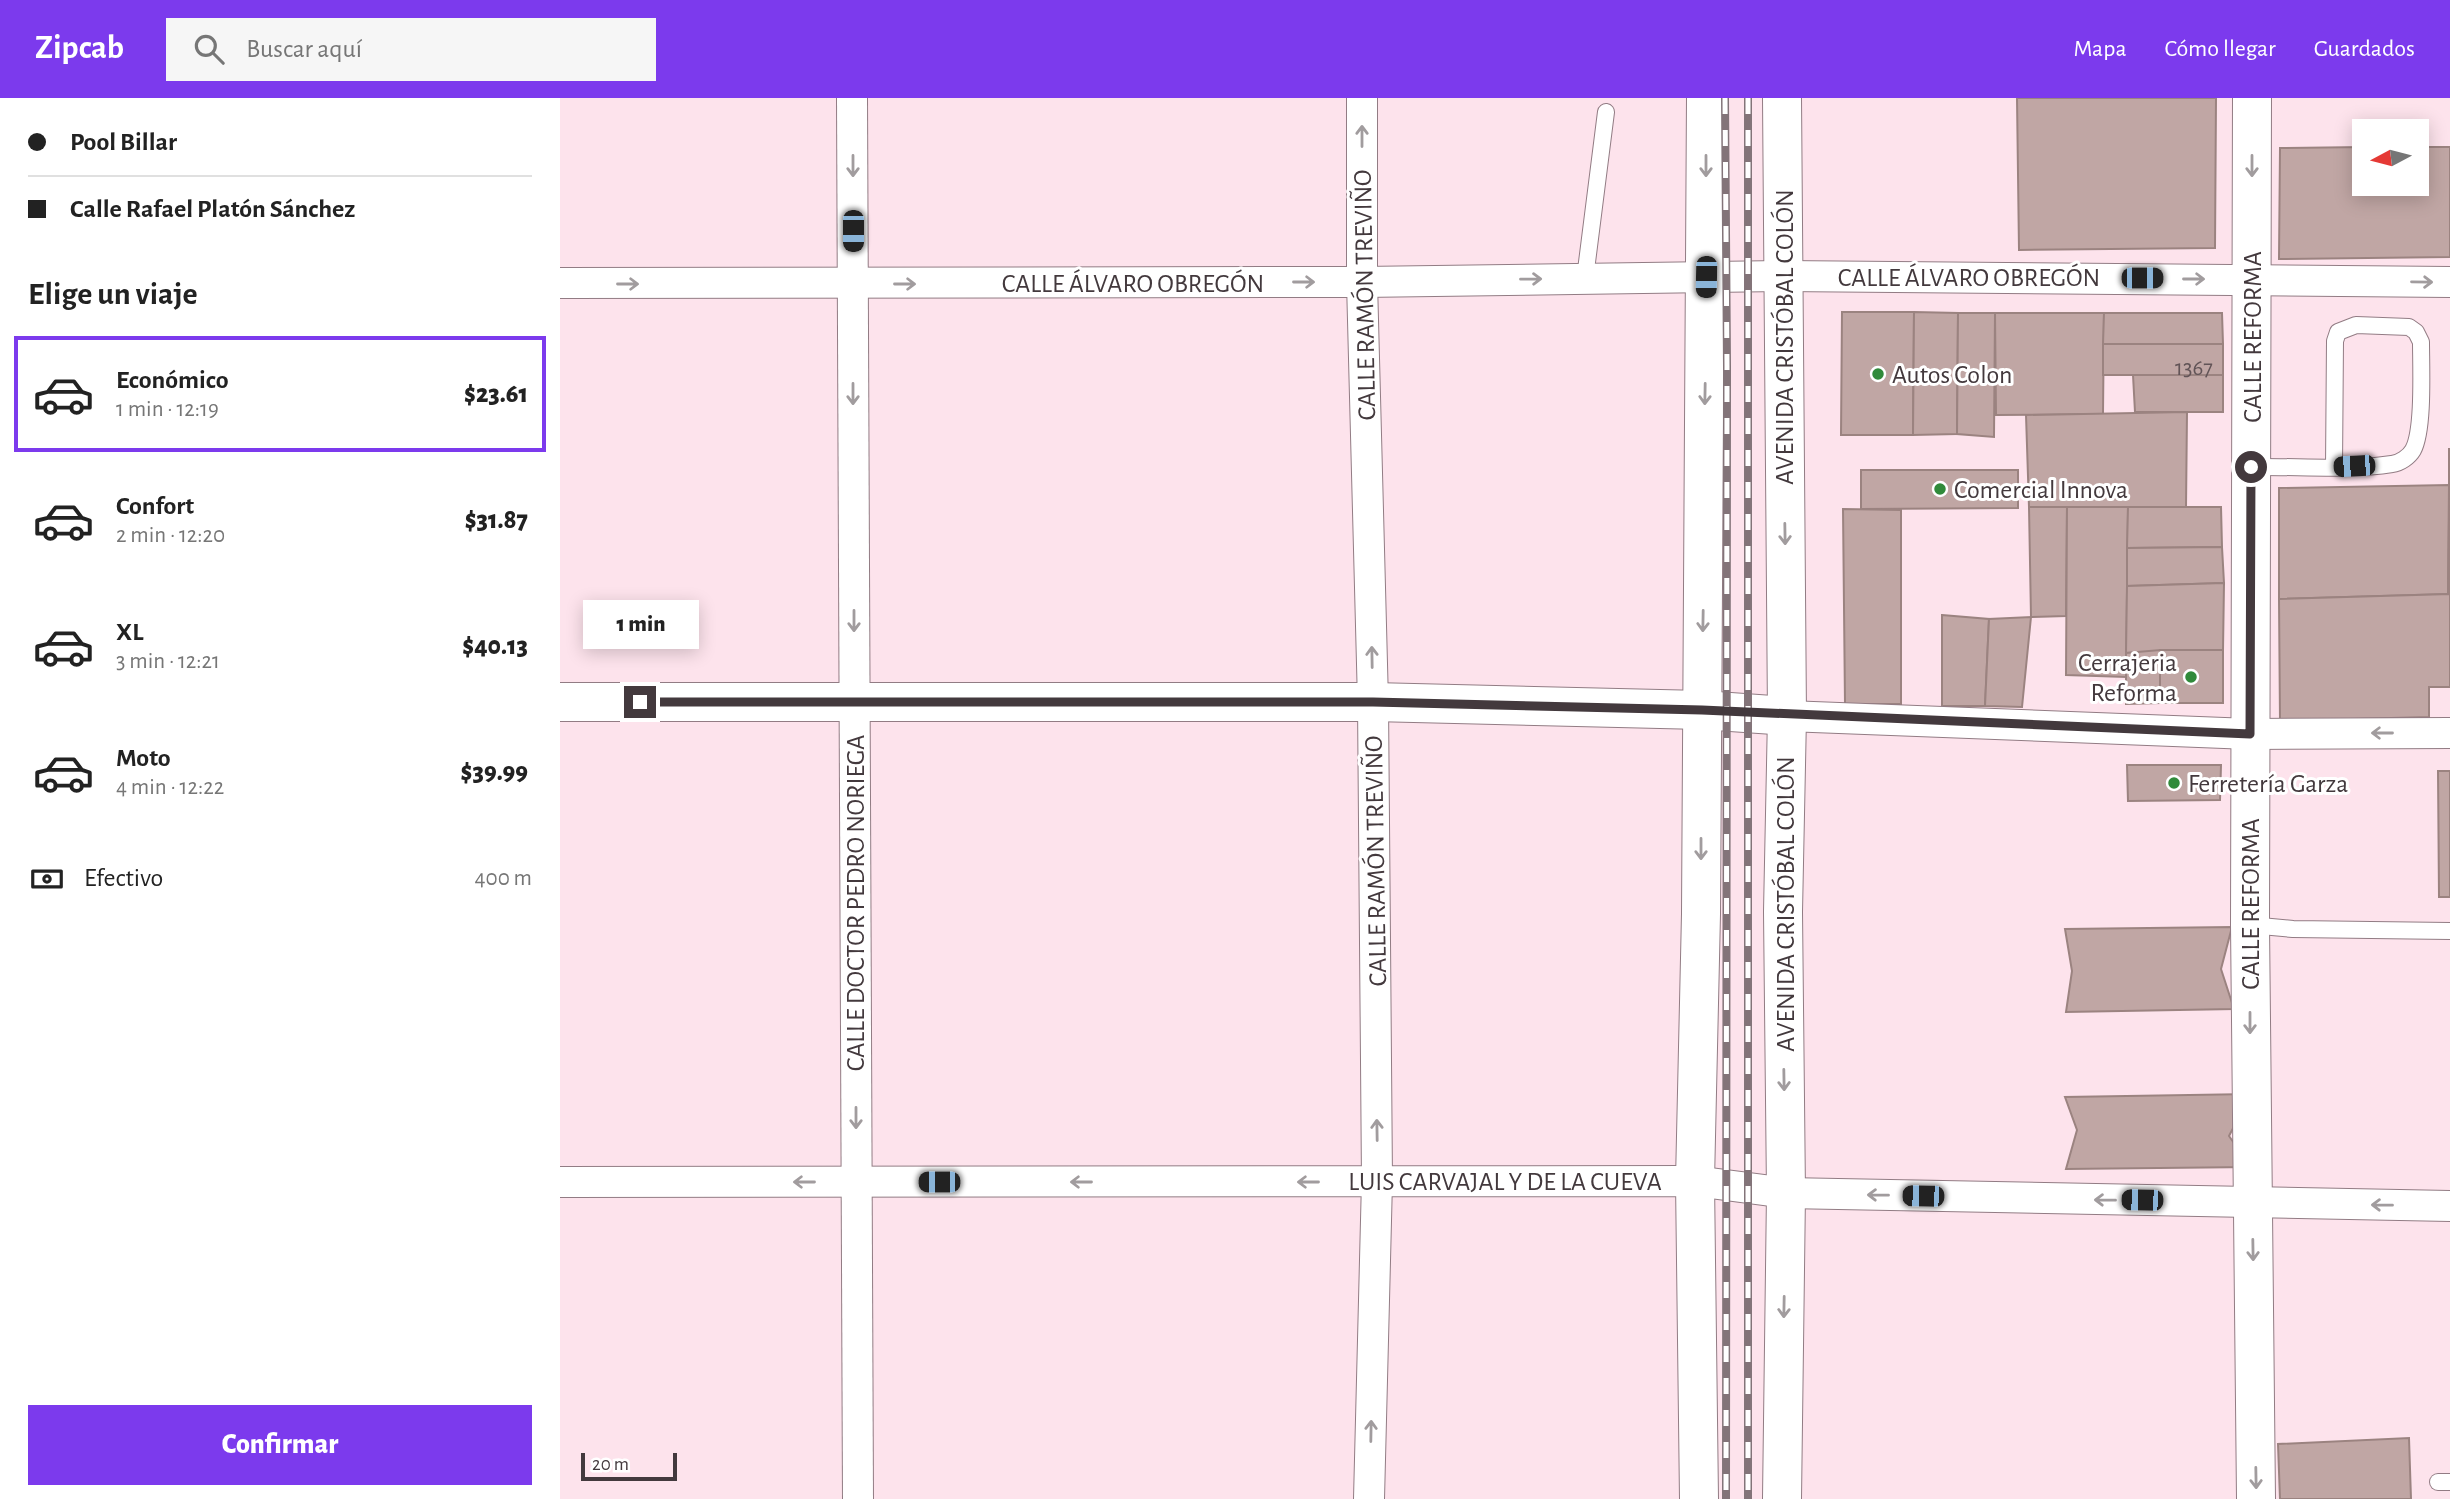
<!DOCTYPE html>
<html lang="es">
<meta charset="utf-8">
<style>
body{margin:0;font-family:"Alegreya Sans",sans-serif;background:#f6f6f6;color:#222;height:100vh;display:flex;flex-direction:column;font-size:26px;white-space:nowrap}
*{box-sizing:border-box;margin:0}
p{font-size:23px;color:#767676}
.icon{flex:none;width:38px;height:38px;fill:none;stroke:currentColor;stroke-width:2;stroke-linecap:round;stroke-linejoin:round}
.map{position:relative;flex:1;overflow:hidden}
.drawer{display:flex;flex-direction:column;background:#fff;width:560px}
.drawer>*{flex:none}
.top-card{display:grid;align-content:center;height:154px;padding:0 28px;background:#fff}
.needle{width:46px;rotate:263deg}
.buttons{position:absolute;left:1792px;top:21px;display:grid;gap:14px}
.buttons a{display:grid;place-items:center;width:77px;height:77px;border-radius:0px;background:#fff;box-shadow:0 4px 18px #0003;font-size:35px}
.scale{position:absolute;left:21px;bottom:18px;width:96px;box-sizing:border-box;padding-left:7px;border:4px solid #43393d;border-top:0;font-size:19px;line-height:24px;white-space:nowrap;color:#43393d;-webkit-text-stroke:5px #fff;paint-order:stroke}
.end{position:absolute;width:32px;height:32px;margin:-16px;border:9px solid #43393d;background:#fff;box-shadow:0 0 0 4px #fff}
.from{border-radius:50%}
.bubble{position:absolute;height:49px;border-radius:0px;background:#fff;box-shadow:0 4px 18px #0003;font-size:23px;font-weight:800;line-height:49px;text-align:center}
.car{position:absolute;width:21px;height:42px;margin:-21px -10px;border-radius:9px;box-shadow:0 0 5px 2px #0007;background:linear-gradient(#222 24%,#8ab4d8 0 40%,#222 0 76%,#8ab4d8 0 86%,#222 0)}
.top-card b{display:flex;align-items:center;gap:24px;height:66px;font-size:26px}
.top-card b+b{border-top:2px solid #e0e0e0}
.top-card i{width:18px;height:18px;background:#222}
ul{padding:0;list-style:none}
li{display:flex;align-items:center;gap:21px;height:116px;margin:0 14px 10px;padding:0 14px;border:4px solid transparent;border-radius:0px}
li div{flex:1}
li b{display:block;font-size:26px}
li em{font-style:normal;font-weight:800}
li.active{border-color:#7c3aed}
li>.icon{width:63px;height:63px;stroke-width:1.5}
h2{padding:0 28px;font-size:32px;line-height:84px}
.pay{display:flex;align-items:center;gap:18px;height:77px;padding:0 28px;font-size:26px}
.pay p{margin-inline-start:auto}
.cta{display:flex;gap:14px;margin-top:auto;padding:14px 28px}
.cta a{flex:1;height:80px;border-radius:0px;background:#7c3aed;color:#fff;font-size:28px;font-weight:800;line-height:80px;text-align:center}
header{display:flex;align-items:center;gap:42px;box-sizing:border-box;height:98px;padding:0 35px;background:#7c3aed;color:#fff}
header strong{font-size:33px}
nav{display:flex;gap:38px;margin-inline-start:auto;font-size:24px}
.search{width:490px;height:63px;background:#f6f6f6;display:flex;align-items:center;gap:18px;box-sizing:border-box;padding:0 24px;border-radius:0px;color:#767676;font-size:26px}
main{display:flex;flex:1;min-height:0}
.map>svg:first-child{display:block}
</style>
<header>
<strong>Zipcab</strong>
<div class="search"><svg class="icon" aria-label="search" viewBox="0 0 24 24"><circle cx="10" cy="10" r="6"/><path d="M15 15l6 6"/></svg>Buscar aquí</div>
<nav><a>Mapa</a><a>Cómo llegar</a><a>Guardados</a></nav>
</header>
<main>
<section class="drawer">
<div class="top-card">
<b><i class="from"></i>Pool Billar</b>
<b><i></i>Calle Rafael Platón Sánchez</b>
</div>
<h2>Elige un viaje</h2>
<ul>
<li class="active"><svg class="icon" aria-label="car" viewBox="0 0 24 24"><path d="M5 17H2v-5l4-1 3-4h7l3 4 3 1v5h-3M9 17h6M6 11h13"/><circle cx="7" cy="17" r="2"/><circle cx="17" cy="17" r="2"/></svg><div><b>Económico</b><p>1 min · 12:19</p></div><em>$23.61</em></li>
<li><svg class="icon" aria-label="car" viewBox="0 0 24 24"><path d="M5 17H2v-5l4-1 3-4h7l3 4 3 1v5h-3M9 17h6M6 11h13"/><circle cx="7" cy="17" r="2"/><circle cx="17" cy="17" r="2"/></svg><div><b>Confort</b><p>2 min · 12:20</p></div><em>$31.87</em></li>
<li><svg class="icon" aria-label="car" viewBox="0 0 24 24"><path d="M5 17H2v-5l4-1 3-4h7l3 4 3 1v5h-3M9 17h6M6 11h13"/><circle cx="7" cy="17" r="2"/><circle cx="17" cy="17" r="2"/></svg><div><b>XL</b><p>3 min · 12:21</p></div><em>$40.13</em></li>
<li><svg class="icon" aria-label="car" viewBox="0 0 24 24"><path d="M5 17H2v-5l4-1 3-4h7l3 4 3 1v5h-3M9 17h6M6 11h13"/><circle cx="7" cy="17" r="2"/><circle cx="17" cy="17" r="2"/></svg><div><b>Moto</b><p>4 min · 12:22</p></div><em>$39.99</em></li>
</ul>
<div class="pay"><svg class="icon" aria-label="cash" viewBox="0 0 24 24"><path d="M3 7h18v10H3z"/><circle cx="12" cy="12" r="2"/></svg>Efectivo<p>400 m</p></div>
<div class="cta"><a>Confirmar</a></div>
</section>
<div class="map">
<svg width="1890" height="1401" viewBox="0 0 1890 1401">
<rect width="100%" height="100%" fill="#fde3ec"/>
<g fill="#c0a6a4" stroke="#9b8380" stroke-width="2">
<path d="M1457 0H1656L1655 150 1459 152Z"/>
<path d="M1804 49V86H1857V49H1890V159L1719 161 1720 50Z"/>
<path d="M1282 214H1354L1353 337H1281Z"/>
<path d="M1354 214 1398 215 1397 336 1353 337Z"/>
<path d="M1398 215H1435L1434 339 1397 336Z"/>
<path d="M1435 215H1544L1543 316 1436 317Z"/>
<path d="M1544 215H1662L1663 246H1543Z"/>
<rect x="1543" y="246" width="120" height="31"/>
<path d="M1573 277H1663V314H1575Z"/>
<path d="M1627 314 1626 409H1469L1466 317Z"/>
<rect x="1889" y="351" width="1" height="73"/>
<path d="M1301 372H1458V410L1301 411Z"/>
<path d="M1889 387 1888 496 1719 501V390Z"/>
<path d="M1469 409H1507L1506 518 1471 519Z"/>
<path d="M1507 409H1568L1566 579 1506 577Z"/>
<path d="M1568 409H1661L1662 449 1567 450Z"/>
<path d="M1283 411 1341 412V606H1285Z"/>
<path d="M1889 424H1890V496H1888Z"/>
<path d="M1662 449 1664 485 1567 488V450Z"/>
<path d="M1664 485 1663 552 1566 555 1567 488Z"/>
<path d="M1890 496V589H1869V619L1720 623 1719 501Z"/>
<path d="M1382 517 1429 521 1425 608H1382Z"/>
<path d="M1471 519 1462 609 1425 608 1429 521Z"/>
<rect x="1600" y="552" width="63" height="53"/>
<path d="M1600 552V605L1566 606V555Z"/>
<path d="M1567 667H1661L1660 702 1568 703Z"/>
<path d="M1878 673H1890V799H1879Z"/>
<path d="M1672 829 1661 871 1674 911 1506 914 1512 873 1505 831Z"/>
<path d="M1691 996 1669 1038 1691 1069 1506 1071 1517 1032 1505 999Z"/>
<path d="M1849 1340 1851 1401H1720L1718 1346Z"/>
</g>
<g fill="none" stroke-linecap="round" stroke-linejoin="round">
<g stroke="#927c84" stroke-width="18">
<g id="service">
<path d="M1025 180 1046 14"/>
<path d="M1691 369C1736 368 1788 373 1832 366 1840 365 1849 359 1853 352 1864 332 1861 269 1861 244L1856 234 1849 229 1796 227 1778 234 1775 243 1774 369"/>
<path d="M1690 827 1733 831 1890 833"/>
<path d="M1878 1384H1890"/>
</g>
</g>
<g stroke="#927c84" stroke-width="32">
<g id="minor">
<path d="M292 0 298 1401"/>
<path d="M802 0V184L813 604 817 1083 809 1401"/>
<path d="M0 185 802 184 1223 178 1890 184"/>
<path d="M1227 618 1690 636 1890 635"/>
<path d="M0 1084 1135 1083 1226 1095 1890 1108"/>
</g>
</g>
<g stroke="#927c84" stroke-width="40">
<g id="tertiary">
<path d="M1692 0 1690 827 1696 1401"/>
<path d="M0 604H813L1142 612 1227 618"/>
</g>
</g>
<g stroke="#927c84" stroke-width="40">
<g id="primary">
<path d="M1139 1401 1135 1083 1141 816 1146 0"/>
<path d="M1222 1401 1226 1095 1223 814 1227 618 1222 0"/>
</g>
</g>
<use href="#service" stroke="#fff" stroke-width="16"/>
<use href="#minor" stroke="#fff" stroke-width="30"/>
<use href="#tertiary" stroke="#fff" stroke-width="38"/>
<use href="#primary" stroke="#fff" stroke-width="38"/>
<g stroke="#837479" stroke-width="8">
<g id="rail">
<path d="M1165 0 1167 268 1166 1401"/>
<path d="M1188 0V1401"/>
</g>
</g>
<use href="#rail" stroke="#fff" stroke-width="5" stroke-dasharray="16" stroke-linecap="butt"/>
</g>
<defs><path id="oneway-shaft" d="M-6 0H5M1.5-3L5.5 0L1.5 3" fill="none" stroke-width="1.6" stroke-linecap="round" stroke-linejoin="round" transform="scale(1.75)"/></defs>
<g stroke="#a19c9e">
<use href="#oneway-shaft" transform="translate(802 38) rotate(-90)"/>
<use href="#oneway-shaft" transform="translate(293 68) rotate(90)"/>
<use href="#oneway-shaft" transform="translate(1146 68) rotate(90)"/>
<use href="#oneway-shaft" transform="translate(1692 68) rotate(90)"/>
<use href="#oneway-shaft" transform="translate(971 181) rotate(-1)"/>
<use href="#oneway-shaft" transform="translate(1634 181)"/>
<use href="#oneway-shaft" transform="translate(744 184)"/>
<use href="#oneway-shaft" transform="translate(1862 184) rotate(1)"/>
<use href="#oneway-shaft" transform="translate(68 186)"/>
<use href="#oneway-shaft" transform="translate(345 186)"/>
<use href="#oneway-shaft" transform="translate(293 296) rotate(90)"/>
<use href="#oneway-shaft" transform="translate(1145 296) rotate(91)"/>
<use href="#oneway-shaft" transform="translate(1225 436) rotate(89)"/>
<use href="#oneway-shaft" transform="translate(294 523) rotate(90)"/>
<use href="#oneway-shaft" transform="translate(1143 523) rotate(91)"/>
<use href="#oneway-shaft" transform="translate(812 559) rotate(-91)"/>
<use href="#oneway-shaft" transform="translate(1822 635) rotate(180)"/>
<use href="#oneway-shaft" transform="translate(1141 751) rotate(90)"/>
<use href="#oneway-shaft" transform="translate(1690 925) rotate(90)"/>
<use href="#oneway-shaft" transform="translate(1224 982) rotate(89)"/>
<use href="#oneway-shaft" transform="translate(296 1020) rotate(90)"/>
<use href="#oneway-shaft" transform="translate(817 1032) rotate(-91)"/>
<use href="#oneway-shaft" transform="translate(244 1084) rotate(180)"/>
<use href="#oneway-shaft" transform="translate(521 1084) rotate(180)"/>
<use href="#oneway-shaft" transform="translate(748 1084) rotate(180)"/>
<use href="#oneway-shaft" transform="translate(1318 1097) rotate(-179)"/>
<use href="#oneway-shaft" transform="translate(1545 1102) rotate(-179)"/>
<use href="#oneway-shaft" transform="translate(1822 1107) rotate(-179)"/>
<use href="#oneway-shaft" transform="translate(1693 1152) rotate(89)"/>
<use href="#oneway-shaft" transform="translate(1224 1209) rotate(91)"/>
<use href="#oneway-shaft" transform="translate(811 1333) rotate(-89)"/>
<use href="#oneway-shaft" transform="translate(1696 1380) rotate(89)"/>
</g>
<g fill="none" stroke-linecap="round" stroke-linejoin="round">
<path stroke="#43393d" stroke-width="9" d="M80 604H813L1142 612 1690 636 1691 369"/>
</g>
<g fill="#308a3a" stroke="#fff" stroke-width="2.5">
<circle cx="1318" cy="276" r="7"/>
<circle cx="1380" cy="391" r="7"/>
<circle cx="1631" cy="579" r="7"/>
<circle cx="1614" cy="685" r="7"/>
</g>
<g text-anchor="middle" stroke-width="6" stroke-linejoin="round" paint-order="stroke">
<g font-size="23" fill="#625457">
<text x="1634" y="277">1367</text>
</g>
<g font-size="26" fill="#43393d" stroke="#fff">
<text x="1409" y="188">CALLE ÁLVARO OBREGÓN</text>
<text x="573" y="194">CALLE ÁLVARO OBREGÓN</text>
<text transform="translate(804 197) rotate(-91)" y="9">CALLE RAMÓN TREVIÑO</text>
<text transform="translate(1224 239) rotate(-90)" y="9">AVENIDA CRISTÓBAL COLÓN</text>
<text transform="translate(1692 239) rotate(-90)" y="9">CALLE REFORMA</text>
<text transform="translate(815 763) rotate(-91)" y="9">CALLE RAMÓN TREVIÑO</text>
<text transform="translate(295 805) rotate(-90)" y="9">CALLE DOCTOR PEDRO NORIEGA</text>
<text transform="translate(1225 806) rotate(-90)" y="9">AVENIDA CRISTÓBAL COLÓN</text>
<text transform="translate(1690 806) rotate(-90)" y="9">CALLE REFORMA</text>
<text x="945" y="1092">LUIS CARVAJAL Y DE LA CUEVA</text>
</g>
<g font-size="26" fill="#43393d" stroke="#fff" text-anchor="start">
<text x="1332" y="285">Autos Colon</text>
<text x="1394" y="400">Comercial Innova</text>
<text x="1617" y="573" text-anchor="end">Cerrajeria<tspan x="1617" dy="30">Reforma</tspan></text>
<text x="1628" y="694">Ferretería Garza</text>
</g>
</g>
</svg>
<div class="buttons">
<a><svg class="needle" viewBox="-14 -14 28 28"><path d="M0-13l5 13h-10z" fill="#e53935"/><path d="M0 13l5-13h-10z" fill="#767676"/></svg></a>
</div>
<div class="scale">20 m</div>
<i class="end from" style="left:1691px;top:369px"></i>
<i class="end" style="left:80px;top:604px"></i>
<div class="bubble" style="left:23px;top:502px;width:116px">1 min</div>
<i class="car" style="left:293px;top:133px;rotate:180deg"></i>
<i class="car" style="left:1146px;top:179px;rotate:181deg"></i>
<i class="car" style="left:1582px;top:180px;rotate:90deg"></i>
<i class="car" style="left:1794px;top:368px;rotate:267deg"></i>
<i class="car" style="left:379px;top:1084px;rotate:270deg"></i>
<i class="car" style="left:1363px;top:1098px;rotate:271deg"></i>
<i class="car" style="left:1582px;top:1102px;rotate:271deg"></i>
</div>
</main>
